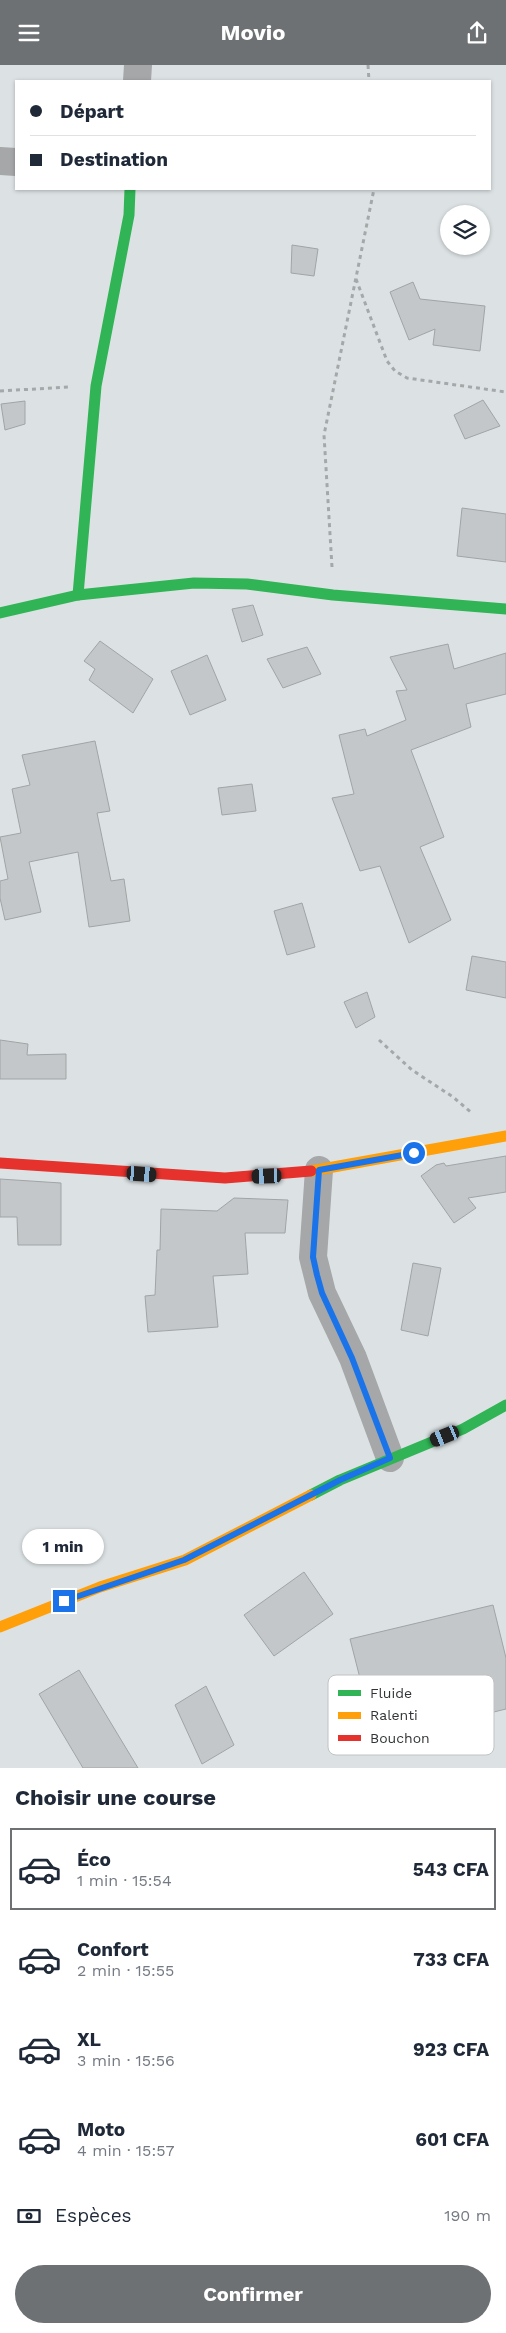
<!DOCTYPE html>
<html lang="fr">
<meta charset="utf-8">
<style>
body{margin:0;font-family:"Work Sans",sans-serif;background:#f2f2f3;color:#1f2937;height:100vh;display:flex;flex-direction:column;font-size:19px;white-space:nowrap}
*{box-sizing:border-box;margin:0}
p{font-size:16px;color:#747a83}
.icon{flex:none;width:28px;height:28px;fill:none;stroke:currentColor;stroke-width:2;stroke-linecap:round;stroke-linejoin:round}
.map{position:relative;height:1703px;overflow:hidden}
.drawer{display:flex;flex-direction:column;background:#fff;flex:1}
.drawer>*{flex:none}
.hud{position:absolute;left:15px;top:15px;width:476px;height:110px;border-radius:0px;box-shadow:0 1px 4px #0004;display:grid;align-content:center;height:110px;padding:0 15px;background:#fff}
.fabs{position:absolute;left:440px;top:140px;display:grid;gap:10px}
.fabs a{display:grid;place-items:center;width:50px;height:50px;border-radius:50%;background:#fff;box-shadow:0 1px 4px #0004;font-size:25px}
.end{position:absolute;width:22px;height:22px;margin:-11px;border:6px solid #1a73e8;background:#fff;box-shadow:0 0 0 2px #fff}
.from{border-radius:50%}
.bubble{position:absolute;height:35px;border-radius:18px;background:#fff;box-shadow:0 1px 4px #0004;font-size:16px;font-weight:700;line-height:35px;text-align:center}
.car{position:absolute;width:15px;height:30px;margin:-15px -8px;border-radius:6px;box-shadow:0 0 4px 1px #0007;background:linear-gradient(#222 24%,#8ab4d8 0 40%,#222 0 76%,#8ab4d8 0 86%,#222 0)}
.hud b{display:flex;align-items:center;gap:18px;height:48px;font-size:19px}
.hud b+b{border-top:1px solid #e0e1e3}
.hud i{width:12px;height:12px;background:#1f2937}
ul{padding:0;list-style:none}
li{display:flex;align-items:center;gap:15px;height:82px;margin:0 10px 8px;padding:0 5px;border:2px solid transparent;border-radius:0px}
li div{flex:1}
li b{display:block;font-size:19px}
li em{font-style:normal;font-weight:700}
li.selected{border-color:#6d7173}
li>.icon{width:45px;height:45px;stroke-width:1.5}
h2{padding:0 15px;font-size:22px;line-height:60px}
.pay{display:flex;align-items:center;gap:12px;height:55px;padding:0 15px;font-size:19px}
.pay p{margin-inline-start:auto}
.action{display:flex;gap:10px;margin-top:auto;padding:10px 15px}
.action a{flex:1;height:58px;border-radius:30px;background:#6d7173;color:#fff;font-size:20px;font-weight:700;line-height:58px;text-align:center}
header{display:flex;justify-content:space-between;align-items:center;height:65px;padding:0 15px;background:#6d7173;color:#fff;font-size:22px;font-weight:700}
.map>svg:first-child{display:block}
</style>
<header><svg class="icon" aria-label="menu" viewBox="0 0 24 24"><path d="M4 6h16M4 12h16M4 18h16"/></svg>Movio<svg class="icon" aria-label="share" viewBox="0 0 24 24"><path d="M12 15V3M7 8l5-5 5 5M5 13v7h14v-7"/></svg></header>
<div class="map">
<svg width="506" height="1703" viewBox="0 0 506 1703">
<rect width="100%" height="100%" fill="#dce2e4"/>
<g fill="#c3c7c9" stroke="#a0a4a5">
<path d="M292 180 318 184 314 211 291 208Z"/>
<path d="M413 217 420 234 485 241 480 286 433 280 435 264 409 275 390 227Z"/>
<path d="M483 335 500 361 465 374 454 350Z"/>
<path d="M25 336V359L5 365 1 339Z"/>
<path d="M462 443 506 449V497L457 491Z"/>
<path d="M253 540 263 570 242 577 232 544Z"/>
<path d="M100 576 153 614 133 648 89 615 95 604 84 596Z"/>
<path d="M448 579 454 604 506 588V629L466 639 471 662 411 685 444 772 420 782 451 855 409 878 380 801 360 806 332 733 354 729 339 670 365 664 367 671 406 655 396 626 407 625 390 592Z"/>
<path d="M307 582 321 609 283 623 267 594Z"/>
<path d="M207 590 226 635 190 650 171 606Z"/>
<path d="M95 676 110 746 97 748 111 816 124 814 130 856 89 862 78 787 29 797 41 847 5 855 0 833V816L8 814 0 772 21 768 12 724 30 720 22 690Z"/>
<path d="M252 719 256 746 222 750 218 723Z"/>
<path d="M302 838 315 882 287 890 274 846Z"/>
<path d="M472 891 506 897V933L466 925Z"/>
<path d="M367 927 375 952 356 963 344 937Z"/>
<path d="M0 975 28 979 27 990 66 989V1014H0Z"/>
<path d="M506 1091V1127L468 1133 476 1143 454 1158 421 1111 436 1100 444 1098 446 1101Z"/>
<path d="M0 1114 61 1118V1180H18L17 1152H0Z"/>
<path d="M234 1133 288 1135 285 1168H245L248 1209 213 1211 218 1262 148 1267 145 1231 155 1230 157 1185H160L161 1144 217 1146Z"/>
<path d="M413 1198 441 1203 428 1271 401 1265Z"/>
<path d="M304 1507 333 1549 274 1591 244 1550Z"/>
<path d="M493 1540 506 1593V1644L376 1676 350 1574Z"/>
<path d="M79 1605 138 1703H83L39 1629Z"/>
<path d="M206 1621 234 1680 202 1699 175 1640Z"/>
</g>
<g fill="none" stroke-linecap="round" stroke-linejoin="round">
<g stroke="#a5a8a9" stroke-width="3" stroke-dasharray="4 4" stroke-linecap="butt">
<path d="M368 0 369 16"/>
<path d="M356 214 387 296 395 306 407 313 506 327"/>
<path d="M0 326 69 322"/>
<path d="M332 502 324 370 374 124"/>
<path d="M379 975 412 1005 453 1032 473 1049"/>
</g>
<g stroke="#a5a7a8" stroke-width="28">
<path d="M137 16 138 0"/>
<path d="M0 96 16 97"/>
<path d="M319 1105 313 1192 322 1228 353 1293 390 1393"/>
</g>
<g stroke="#30b455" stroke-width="11">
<path d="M78 530 96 321 129 150 130 124"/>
<path d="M0 548 78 530 194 518 247 519 333 530 506 544"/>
<path d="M311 1430 340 1415 463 1364 506 1340"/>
</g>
<g stroke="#ff9f0a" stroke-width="11">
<path d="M311 1106 506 1071"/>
<path d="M0 1562 100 1522 185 1495 311 1430"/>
</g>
<path stroke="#e5322d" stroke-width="11" d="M0 1098 225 1113 311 1106"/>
</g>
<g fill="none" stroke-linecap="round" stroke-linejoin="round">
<path stroke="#1a73e8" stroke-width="6" d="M64 1536 184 1495 340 1415 390 1393 352 1293 322 1228 317 1210 313 1192 319 1105 414 1088"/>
</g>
<rect x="328" y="1610" width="166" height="80" rx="8" fill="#fff" stroke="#c1c2c3" stroke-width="1"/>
<rect x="338" y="1625" width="23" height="6" fill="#30b455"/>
<rect x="338" y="1647" width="23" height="7" fill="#ff9f0a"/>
<rect x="338" y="1670" width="23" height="6" fill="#e5322d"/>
<g font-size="14" fill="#313436">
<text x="370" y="1633">Fluide</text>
<text x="370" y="1655">Ralenti</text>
<text x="370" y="1678">Bouchon</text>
</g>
</svg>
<div class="fabs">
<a><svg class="icon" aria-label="layers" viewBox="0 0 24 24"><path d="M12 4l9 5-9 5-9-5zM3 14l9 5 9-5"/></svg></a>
</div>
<i class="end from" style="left:414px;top:1088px"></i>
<i class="end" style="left:64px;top:1536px"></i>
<div class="bubble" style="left:22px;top:1464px;width:82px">1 min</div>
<i class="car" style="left:142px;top:1109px;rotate:94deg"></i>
<i class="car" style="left:267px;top:1111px;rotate:268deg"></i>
<i class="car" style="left:445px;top:1371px;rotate:248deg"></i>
<div class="hud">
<b><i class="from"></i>Départ</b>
<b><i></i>Destination</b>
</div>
</div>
<section class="drawer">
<h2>Choisir une course</h2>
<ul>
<li class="selected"><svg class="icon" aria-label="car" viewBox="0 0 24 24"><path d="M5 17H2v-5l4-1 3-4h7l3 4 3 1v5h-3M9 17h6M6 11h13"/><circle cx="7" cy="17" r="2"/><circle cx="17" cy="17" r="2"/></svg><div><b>Éco</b><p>1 min · 15:54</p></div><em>543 CFA</em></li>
<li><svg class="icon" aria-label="car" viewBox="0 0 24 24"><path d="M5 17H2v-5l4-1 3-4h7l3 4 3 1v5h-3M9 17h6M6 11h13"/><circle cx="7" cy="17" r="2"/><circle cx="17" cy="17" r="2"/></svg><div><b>Confort</b><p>2 min · 15:55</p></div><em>733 CFA</em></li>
<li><svg class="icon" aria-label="car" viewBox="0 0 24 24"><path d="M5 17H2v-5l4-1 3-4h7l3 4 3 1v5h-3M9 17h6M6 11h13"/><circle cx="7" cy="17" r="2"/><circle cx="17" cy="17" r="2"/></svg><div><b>XL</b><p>3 min · 15:56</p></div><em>923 CFA</em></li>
<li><svg class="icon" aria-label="car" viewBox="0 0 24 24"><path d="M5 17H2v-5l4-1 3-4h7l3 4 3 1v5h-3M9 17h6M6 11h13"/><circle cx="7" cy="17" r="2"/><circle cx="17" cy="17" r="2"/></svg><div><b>Moto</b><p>4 min · 15:57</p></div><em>601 CFA</em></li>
</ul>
<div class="pay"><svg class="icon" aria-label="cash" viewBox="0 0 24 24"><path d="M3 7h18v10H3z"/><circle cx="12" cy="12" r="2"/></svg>Espèces<p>190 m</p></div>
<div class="action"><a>Confirmer</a></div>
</section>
